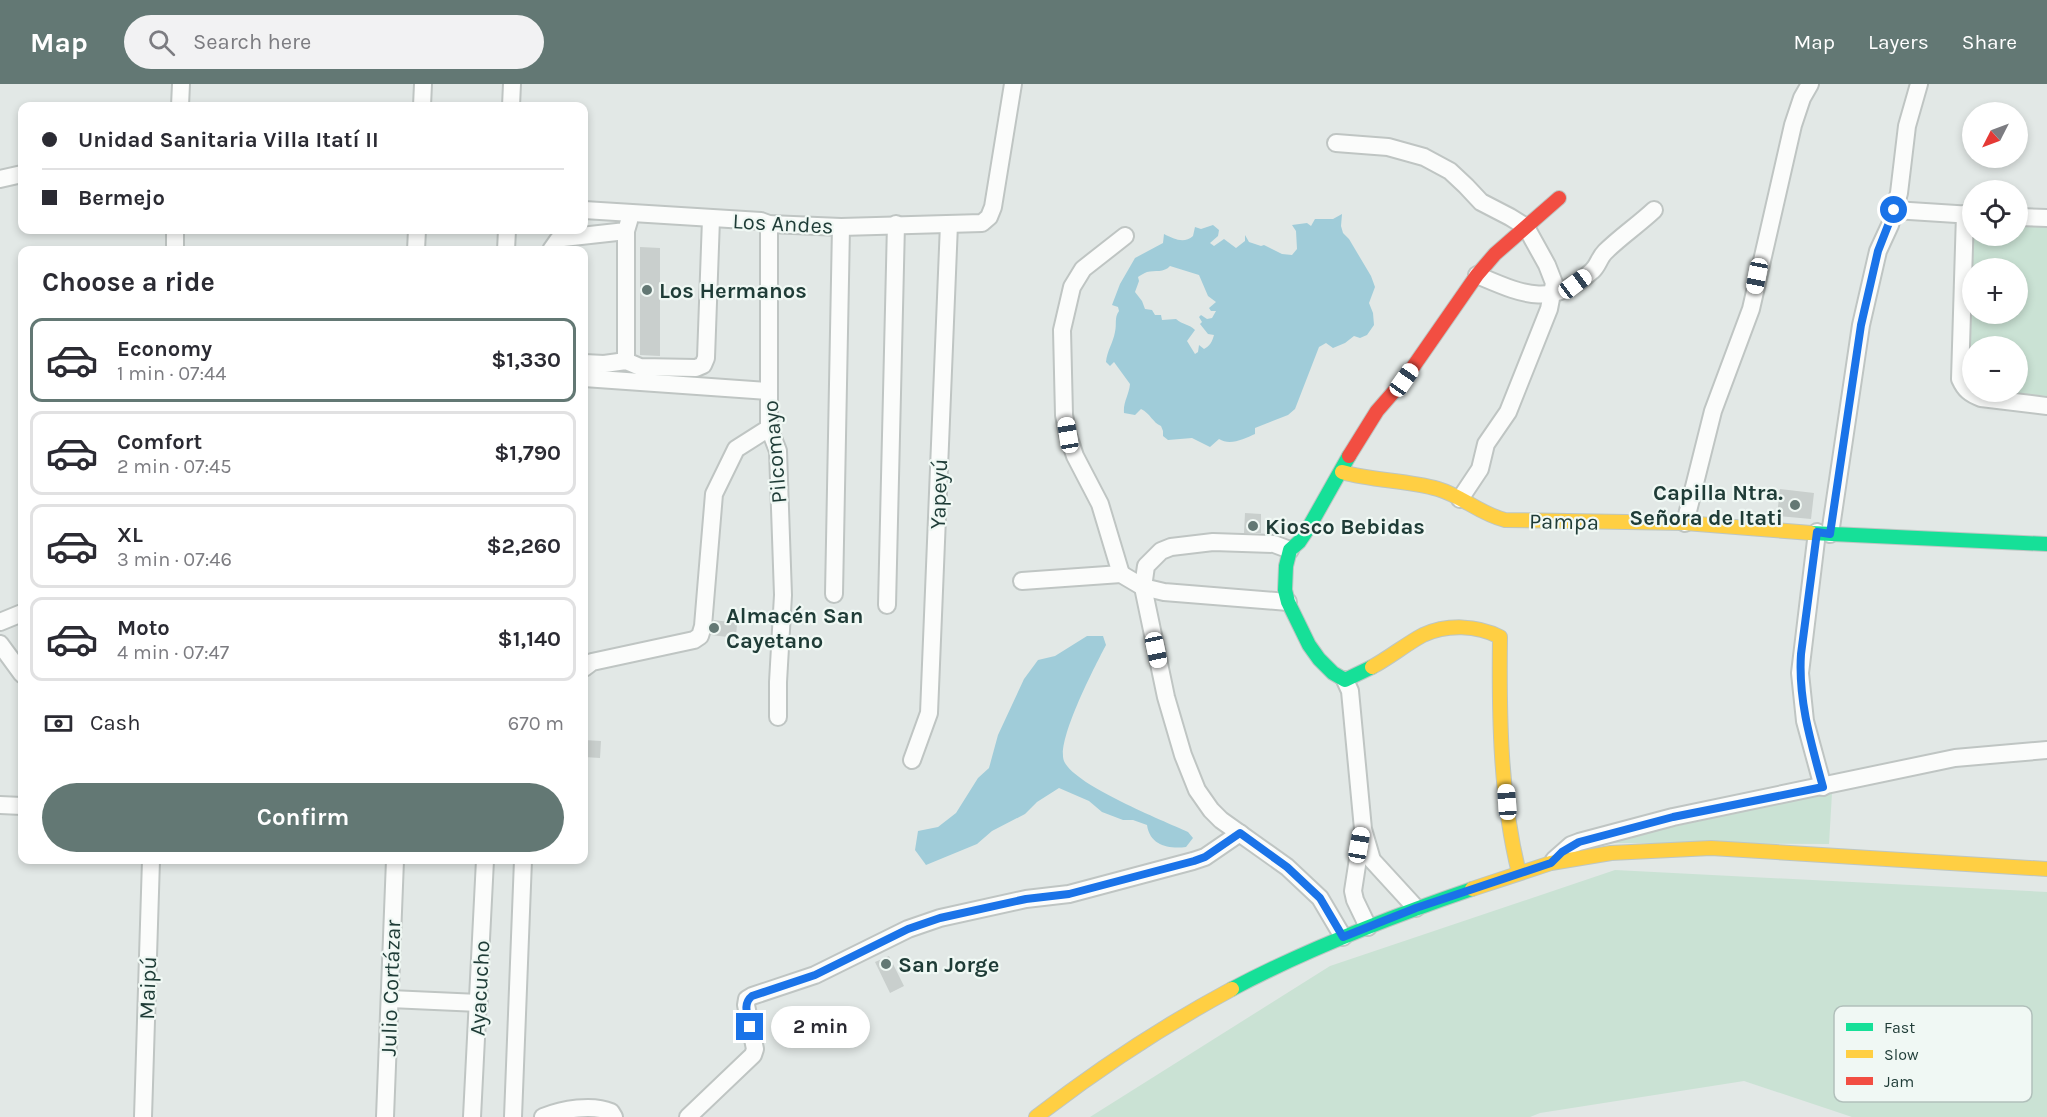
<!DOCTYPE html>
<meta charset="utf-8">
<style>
body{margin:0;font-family:Karla,sans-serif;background:#f2f2f3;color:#2b2b33;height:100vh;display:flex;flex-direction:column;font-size:22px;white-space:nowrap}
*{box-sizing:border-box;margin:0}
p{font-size:20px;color:#7c7c81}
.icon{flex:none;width:33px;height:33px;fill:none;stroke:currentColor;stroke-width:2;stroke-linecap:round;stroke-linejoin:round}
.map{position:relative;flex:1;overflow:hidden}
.sheet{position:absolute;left:18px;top:162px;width:570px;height:618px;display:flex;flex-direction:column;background:#fff;border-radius:12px;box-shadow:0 3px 9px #0003}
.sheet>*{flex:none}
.banner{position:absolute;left:18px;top:18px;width:570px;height:132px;border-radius:12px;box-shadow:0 3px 9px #0003;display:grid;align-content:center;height:132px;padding:0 24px;background:#fff}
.needle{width:39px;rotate:228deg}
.controls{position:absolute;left:1962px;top:18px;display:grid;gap:12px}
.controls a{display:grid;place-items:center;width:66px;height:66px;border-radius:50%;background:#fff;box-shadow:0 3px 9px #0003;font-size:30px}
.end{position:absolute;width:27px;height:27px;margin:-14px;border:8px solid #1a73e8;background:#fff;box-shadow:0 0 0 3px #fff}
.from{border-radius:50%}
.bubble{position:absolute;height:42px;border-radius:21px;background:#fff;box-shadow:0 3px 9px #0003;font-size:20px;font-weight:700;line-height:42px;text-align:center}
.car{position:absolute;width:18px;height:36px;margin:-18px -9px;border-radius:8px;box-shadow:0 0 4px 2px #0007;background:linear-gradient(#fff 24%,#345 0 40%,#fff 0 76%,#345 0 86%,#fff 0)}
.banner b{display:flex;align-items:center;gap:21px;height:57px;font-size:22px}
.banner b+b{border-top:2px solid #e1e1e2}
.banner i{width:15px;height:15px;background:#2b2b33}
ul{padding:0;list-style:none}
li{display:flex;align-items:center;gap:18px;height:84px;margin:0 12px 9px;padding:0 12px;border:3px solid #e1e1e2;border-radius:12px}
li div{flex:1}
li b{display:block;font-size:22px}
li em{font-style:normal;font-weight:700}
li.selected{border-color:#637874}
li>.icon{width:54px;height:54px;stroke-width:1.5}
h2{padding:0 24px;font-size:27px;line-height:72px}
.pay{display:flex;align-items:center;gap:15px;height:66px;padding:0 24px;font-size:22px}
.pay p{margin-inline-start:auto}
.cta{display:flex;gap:12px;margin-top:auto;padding:12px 24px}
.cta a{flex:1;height:69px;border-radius:36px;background:#637874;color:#fff;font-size:24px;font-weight:700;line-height:69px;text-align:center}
header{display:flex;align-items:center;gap:36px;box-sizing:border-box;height:84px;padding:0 30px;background:#637874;color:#fff}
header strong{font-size:28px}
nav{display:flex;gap:33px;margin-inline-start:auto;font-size:21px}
.search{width:420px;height:54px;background:#f2f2f3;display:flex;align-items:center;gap:15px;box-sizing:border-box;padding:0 21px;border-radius:33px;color:#7c7c81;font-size:22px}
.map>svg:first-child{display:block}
</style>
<header>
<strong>Map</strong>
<div class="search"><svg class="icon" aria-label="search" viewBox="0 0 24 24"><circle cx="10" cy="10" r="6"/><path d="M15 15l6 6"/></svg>Search here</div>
<nav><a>Map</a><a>Layers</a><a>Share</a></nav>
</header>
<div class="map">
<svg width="2047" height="1033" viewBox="0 0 2047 1033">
<rect width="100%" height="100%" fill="#e2e8e6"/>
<g fill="#cae2d4" fill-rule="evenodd">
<path d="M2018 142 2047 143V312L2004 308H2018V262H1972V295L1970 291 1973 152H2018ZM1972 184H2018V230H1972Z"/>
<path d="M1832 709 1829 760 1597 759Z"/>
<path d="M1615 786 2047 808V1033H1852L1744 997 1540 1029 1530 1033H1090L1330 882Z"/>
</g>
<g fill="#a0ccd9" fill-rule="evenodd">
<path d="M1342 130 1341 142 1343 149 1349 155 1371 192 1375 203 1369 219 1373 229 1374 241 1367 251 1360 254 1354 252 1345 259 1333 264 1326 259 1319 263 1295 325 1288 331 1255 344V350C1244 355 1230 362 1219 355L1210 363 1192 354 1168 356 1163 352V347L1161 342C1153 339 1150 329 1141 325L1135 331 1124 329C1123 318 1129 311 1130 300L1114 278 1110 282 1106 278C1107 267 1113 259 1115 248 1117 240 1114 234 1119 227L1118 223 1112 221 1120 200 1135 174 1163 159 1164 150C1174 155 1184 160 1193 152L1195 143 1201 145 1213 141 1219 146 1218 152 1210 159 1214 162 1224 155 1236 164 1245 157V151L1249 158 1261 162 1264 161 1282 170 1292 171 1297 165 1296 147 1292 141 1307 139 1311 142 1315 135H1333ZM1170 182 1199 191 1208 212 1216 218 1209 224 1211 227H1216L1212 234 1207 235 1201 231 1199 233 1202 238 1200 240 1208 250 1214 251C1212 258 1210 262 1204 265L1199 261 1198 268 1195 270 1187 257 1195 246C1189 240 1183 241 1176 235L1162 236 1161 231H1155L1152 226 1145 225 1142 217 1135 208 1139 197 1138 193C1141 191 1144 189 1147 188 1155 186 1164 189 1170 182Z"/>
<path d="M1087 552H1103L1106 561C1095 582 1056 657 1064 677 1074 701 1162 736 1188 748L1193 754 1186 763C1169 765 1150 762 1147 741L1133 736H1123L1102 728 1089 717 1059 704 1037 718 1025 730 992 747 977 760 926 781 915 766 918 747 938 743 956 729 978 694 989 684 998 651 1024 595 1038 576 1055 572Z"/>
</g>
<g fill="#c9cfcd">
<path d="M640 163 660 164V272L640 271Z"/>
<path d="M1780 405 1814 409 1811 435 1777 432Z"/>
<path d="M1245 429 1261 430V449H1244Z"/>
<path d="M714 536 737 539 736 554 711 551Z"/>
<path d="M584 656 601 657 600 674 584 673Z"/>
<path d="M889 872 904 902 890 909 875 878Z"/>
</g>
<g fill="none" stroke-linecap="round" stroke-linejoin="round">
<g stroke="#bfc5c3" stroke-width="20">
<g id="street">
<path d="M180 22 181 0"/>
<path d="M422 22 423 0"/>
<path d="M511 22 512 0"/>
<path d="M1336 59 1388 63 1424 73 1450 87 1466 102 1481 118 1510 133 1526 143 1547 181 1554 199 1549 225 1508 328 1486 360 1480 385 1460 415"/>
<path d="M0 95 22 90"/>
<path d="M584 126 761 137 769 140 841 143 982 139 989 133 993 123 1013 0"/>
<path d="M1894 126 1972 131"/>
<path d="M1965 130 1960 295C1965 306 1970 310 1981 314L2047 322"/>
<path d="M2018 133 2047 134"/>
<path d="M769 140V344L778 367 783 511 778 598V633"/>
<path d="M175 166V146"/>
<path d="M416 166 417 146"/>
<path d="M506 166 507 146"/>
<path d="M551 166 558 156 563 154 626 147 629 137"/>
<path d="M1477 191C1522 210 1551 225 1592 187 1598 182 1599 174 1605 168 1620 153 1638 141 1654 126"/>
<path d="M626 277V147"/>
<path d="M584 279 604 280 626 277 640 283 696 284 703 281 706 274 711 135"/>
<path d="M584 294 768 307"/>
<path d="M1685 439 1713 327 1751 225 1793 41 1802 14 1810 0"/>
<path d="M1817 448 1800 589 1805 637 1823 703"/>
<path d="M1830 450 1861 241 1878 167 1890 141 1899 109 1907 42 1919 0"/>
<path d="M1290 466 1274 460 1213 458 1171 463 1161 467 1146 482 1143 503 1166 613 1183 671 1197 706 1211 726 1221 736 1287 783 1320 814 1343 853"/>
<path d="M1121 490 1100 420 1075 372 1068 351 1064 331 1062 246 1072 203 1083 185 1125 152"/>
<path d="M1022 497 1121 490 1143 503 1164 508 1288 518"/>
<path d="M834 510 841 143"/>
<path d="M887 521 896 140"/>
<path d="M0 538 22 529"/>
<path d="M0 560 22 590"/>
<path d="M584 584 592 578 694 556 700 552 703 542 714 410 736 365 769 344"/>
<path d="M1345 596 1350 607 1363 745 1372 776 1416 824"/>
<path d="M912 676 929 629 949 140"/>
<path d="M0 721 22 722"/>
<path d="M1362 749 1353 807 1355 816 1368 843"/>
<path d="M1554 776 1571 761 1579 758 1673 733 1955 674 2047 666"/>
<path d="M390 915 479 919"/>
<path d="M143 1033 151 776"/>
<path d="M385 1033 395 776"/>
<path d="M472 1033 485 776"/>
<path d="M513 1033 523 776"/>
<path d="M543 1033C563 1025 592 1020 611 1028L614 1033"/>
<path d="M688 1033 753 971 755 965 746 921 747 915 752 912 815 891 908 845 940 834 1026 815 1069 810 1193 777 1205 773 1240 749"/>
</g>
</g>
<g stroke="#bdc6c3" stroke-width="16">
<g id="fast">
<path d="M1349 372 1309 443 1299 458 1290 466 1286 482 1285 506 1288 518 1309 561 1319 575 1333 589 1345 596 1372 583"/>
<path d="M1811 449 2047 460"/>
<path d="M1232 905C1309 864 1390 833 1472 805"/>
</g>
</g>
<g stroke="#bdc6c3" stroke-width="16">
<g id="slow">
<path d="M1342 388C1373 397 1407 396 1438 405 1462 412 1480 430 1505 436L1685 439 1811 449"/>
<path d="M1372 583C1389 574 1406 560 1423 551 1447 540 1477 541 1500 553 1499 631 1500 713 1519 789"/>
<path d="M1472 805 1551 779 1611 769 1711 764 2047 785"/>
<path d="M1036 1033C1098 985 1163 942 1232 905"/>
</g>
</g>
<g stroke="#bdc6c3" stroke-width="16">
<path id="jam" d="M1349 372 1377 327 1404 296 1477 191 1495 170 1559 114"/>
</g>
<use href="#street" stroke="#fbfcfb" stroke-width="16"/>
<use href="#fast" stroke="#16e098" stroke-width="14"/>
<use href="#slow" stroke="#ffcf43" stroke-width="14"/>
<use href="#jam" stroke="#f24e42" stroke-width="14"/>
</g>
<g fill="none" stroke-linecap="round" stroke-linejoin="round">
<path stroke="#1a73e8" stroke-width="8" d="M750 943C748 932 742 920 752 912L815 891 908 845 940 834 1026 815 1069 810 1194 777 1205 773 1240 749 1287 783 1320 814 1343 853 1416 824 1551 779 1562 768 1579 758 1673 733 1823 703C1811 659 1798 616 1801 570L1817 448 1830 450 1861 241 1878 167 1894 126"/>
</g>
<g fill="#637874" stroke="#f0f8f4" stroke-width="2">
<circle cx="647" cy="206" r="6"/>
<circle cx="1795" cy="421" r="6"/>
<circle cx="1253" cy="442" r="6"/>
<circle cx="714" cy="544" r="6"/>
<circle cx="886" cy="880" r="6"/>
</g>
<g text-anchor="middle" stroke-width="4.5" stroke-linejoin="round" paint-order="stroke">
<g font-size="22" fill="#1f3c37" stroke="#f0f8f4">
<text transform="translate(783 139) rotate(3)" y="8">Los Andes</text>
<text transform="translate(774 368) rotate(-95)" y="8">Pilcomayo</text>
<text transform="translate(938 410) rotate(-88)" y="8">Yapeyú</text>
<text transform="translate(1564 437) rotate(1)" y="8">Pampa</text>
<text transform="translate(147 904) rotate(-88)" y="8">Maipú</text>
<text transform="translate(390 904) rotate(-88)" y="8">Julio Cortázar</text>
<text transform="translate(479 904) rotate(-87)" y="8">Ayacucho</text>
</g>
<g font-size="22" font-weight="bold" fill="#1f3c37" stroke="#f0f8f4" text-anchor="start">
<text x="659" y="214">Los Hermanos</text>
<text x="1783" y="416" text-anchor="end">Capilla Ntra.<tspan x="1783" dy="25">Señora de Itati</tspan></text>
<text x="1265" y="450">Kiosco Bebidas</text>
<text x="726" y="539">Almacén San<tspan x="726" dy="25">Cayetano</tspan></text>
<text x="898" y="888">San Jorge</text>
</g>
</g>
<rect x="1834" y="922" width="198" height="96" rx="9" fill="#f0f8f4" stroke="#b1c0bb" stroke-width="1.5"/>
<rect x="1846" y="939" width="27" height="8" fill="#16e098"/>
<rect x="1846" y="966" width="27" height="8" fill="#ffcf43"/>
<rect x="1846" y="993" width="27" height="8" fill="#f24e42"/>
<g font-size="16" fill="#1f3c37">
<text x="1884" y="949">Fast</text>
<text x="1884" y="976">Slow</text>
<text x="1884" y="1003">Jam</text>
</g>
</svg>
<div class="controls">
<a><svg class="needle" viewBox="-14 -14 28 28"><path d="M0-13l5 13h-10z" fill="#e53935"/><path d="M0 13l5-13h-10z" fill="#7c7c81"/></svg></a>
<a><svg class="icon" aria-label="locate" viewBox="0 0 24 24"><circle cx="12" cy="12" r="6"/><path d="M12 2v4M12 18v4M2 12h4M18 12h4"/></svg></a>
<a>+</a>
<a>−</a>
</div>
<i class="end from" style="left:1894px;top:126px"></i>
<i class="end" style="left:750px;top:943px"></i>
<div class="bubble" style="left:771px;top:922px;width:99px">2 min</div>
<i class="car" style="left:1757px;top:192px;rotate:191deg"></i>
<i class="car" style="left:1575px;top:200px;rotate:53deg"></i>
<i class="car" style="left:1404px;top:296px;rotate:35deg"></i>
<i class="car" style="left:1068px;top:351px;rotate:351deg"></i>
<i class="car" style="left:1156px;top:566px;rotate:168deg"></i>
<i class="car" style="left:1507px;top:718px;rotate:356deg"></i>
<i class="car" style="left:1359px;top:761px;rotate:10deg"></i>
<div class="banner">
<b><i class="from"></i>Unidad Sanitaria Villa Itatí II</b>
<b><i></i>Bermejo</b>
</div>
<section class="sheet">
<h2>Choose a ride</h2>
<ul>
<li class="selected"><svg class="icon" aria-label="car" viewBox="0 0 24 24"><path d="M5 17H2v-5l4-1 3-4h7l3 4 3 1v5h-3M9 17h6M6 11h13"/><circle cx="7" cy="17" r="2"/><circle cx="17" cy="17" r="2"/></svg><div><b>Economy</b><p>1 min · 07:44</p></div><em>$1,330</em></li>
<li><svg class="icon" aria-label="car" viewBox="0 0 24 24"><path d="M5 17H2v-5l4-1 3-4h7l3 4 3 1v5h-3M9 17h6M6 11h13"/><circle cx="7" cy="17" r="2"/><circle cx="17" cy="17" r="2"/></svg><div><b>Comfort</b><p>2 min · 07:45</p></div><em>$1,790</em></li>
<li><svg class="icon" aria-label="car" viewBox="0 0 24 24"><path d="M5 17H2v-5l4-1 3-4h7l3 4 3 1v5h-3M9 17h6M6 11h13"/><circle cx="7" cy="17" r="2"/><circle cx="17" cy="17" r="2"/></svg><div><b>XL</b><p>3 min · 07:46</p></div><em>$2,260</em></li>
<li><svg class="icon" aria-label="car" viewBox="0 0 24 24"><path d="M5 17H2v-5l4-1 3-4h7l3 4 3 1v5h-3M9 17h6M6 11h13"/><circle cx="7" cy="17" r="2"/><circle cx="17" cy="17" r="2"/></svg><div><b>Moto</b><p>4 min · 07:47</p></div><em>$1,140</em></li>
</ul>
<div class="pay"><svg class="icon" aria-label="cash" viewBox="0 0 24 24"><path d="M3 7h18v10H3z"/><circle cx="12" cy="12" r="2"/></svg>Cash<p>670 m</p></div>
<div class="cta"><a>Confirm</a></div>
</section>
</div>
